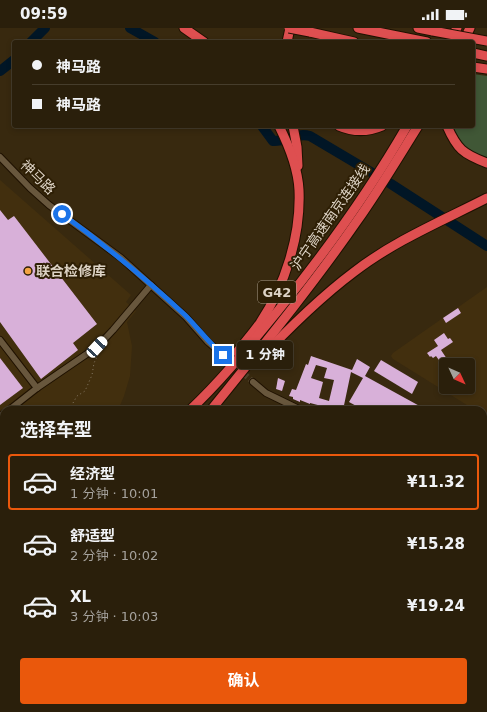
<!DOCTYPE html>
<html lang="zh">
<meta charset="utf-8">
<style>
body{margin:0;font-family:"DejaVu Sans","Noto Sans SC",sans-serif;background:#362c19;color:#f1f3f6;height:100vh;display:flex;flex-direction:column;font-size:15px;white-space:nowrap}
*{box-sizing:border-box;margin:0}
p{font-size:13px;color:#a5a29d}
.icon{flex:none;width:22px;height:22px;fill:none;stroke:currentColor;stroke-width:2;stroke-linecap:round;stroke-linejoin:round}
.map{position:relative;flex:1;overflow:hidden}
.sheet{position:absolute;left:0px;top:378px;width:487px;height:306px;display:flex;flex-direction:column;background:#2a1f0b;border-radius:12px 12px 0 0;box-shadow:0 2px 6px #0003,0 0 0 1px #463d2c}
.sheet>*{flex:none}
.banner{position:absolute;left:12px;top:12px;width:463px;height:88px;border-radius:4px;box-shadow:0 2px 6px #0003,0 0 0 1px #463d2c;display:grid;align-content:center;height:88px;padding:0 20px;background:#2a1f0b}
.needle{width:26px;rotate:134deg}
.fabs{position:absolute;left:439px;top:330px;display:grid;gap:8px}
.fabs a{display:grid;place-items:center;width:36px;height:36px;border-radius:4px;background:#2a1f0b;box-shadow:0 2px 6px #0003,0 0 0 1px #463d2c;font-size:20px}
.end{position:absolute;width:18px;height:18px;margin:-9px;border:5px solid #1a73e8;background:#fff;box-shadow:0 0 0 2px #fff}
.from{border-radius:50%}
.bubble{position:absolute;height:28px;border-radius:4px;background:#2a1f0b;box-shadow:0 2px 6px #0003,0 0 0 1px #463d2c;font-size:13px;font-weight:700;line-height:28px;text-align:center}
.car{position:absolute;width:12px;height:24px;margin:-12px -6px;border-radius:5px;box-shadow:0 0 3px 1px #0007;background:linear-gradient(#fff 24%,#345 0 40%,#fff 0 76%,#345 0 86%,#fff 0)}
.banner b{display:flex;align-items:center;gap:14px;height:38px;font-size:15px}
.banner b+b{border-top:1px solid #463d2c}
.banner i{width:10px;height:10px;background:#f1f3f6}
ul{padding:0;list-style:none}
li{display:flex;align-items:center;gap:12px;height:56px;margin:0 8px 6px;padding:0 12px;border:2px solid transparent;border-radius:4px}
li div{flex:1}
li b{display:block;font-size:15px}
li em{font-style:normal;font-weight:700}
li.on{border-color:#ea580c}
li>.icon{width:36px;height:36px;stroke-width:1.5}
h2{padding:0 20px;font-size:18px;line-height:48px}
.cta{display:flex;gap:8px;margin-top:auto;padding:8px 20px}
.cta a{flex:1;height:46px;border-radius:4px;background:#ea580c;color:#fff;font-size:16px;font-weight:700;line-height:46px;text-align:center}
.status{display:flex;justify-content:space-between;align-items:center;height:28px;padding:0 20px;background:#2a1f0b;direction:ltr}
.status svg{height:11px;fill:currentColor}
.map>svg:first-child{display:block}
</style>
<div class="status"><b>09:59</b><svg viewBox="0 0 49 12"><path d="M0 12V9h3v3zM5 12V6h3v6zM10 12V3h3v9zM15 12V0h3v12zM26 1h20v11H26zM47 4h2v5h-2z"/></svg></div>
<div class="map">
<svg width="487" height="684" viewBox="0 0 487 684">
<rect width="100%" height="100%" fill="#38290f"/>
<g fill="#422f0e" fill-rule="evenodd">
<path d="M0 152 131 267 126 274 136 283 127 294 132 318 130 348 124 368 118 382H4V453H0Z"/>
<path d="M487 259V390L483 387V382H475L393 331 391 328 393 325ZM446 337H468V359H446Z"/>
<path d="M483 673 487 677V684H443L447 680H483Z"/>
</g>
<path fill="#3e3023" d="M487 643V677L483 673V646Z"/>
<path fill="#405736" d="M473 46 487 48V131L481 130 462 118 450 98H473Z"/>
<path fill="#011626" d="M0 661 4 667V680H14L16 684H2L0 681Z"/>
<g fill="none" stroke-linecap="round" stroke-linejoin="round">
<g stroke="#011626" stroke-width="10">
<path d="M130 0 155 14"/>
<path d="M31 14 45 0"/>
<path d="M0 43 14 32"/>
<path d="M262 98 273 113C286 114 296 104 310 108L391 156 487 218"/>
</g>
</g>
<g fill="#d8b0d9" fill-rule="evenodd">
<path d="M0 182 8 192 14 188 97 296 73 315 78 322 41 351 0 294Z"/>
<path d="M458 280 461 285 446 295 443 290Z"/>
<path d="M444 305 448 311 450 310 453 314 441 322 451 337H446V342L436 328 433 330 431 328 430 329 427 325 438 318 434 312Z"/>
<path d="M311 328 352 342 357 331 370 339 365 348 425 381 427 377 437 382H359L360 380 349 374 363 350 351 344 343 382H337L310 375V376L300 372V374L293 371V369L289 368 292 361 296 362 306 336 308 337ZM316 337 327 340 324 350 334 352 329 373 319 370 323 354 311 350Z"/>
<path d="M0 330 23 360 0 377Z"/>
<path d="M381 332 418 354 412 366 374 343Z"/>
<path d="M278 350 285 353 282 363 276 361Z"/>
</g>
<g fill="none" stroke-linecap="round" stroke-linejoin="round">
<path stroke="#51422a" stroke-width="6" stroke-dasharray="6 3" stroke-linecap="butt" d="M223 327 253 354"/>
<g stroke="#1f1100" stroke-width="8">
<g id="minor">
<path d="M0 129 30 160 49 177 121 230 186 289 208 314 223 327"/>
<path d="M0 312 37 360"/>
<path d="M253 354 266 365 301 382"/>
<path d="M9 382 37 360 97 319 113 302 151 257"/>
<path d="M0 389 4 385"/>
<path d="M483 482 487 484"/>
<path d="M209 680 214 684"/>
<path d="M390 684 399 680"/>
<path d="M411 684 413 680"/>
</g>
</g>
<g stroke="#1f1100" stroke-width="9">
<g id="major">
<path d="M483 624 487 621"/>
<path d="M405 684 409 680"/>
</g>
</g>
<g stroke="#1f1100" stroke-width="11">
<g id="highway">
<path d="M184 0 204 14"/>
<path d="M358 0 427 14"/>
<path d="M418 0 433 3"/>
<path d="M310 4 354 14"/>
<path d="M287 14 290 0"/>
<path d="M449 14 457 0"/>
<path d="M463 14 470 0"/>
<path d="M473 25 487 28"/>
<path d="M473 39 487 41"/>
<path d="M293 98 297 119 298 138"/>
<path d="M339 98C353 104 368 104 382 98"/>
<path d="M447 98C457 121 463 126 487 135"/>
<path d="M237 324C245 314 253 305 260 295 285 257 301 208 299 162 298 141 288 116 279 98"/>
<path d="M256 335C286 303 318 271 354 244 394 213 442 193 487 170"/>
<path d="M190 382C222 352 249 318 277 284 324 226 369 164 407 98"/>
<path d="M211 382C261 320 312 258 357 193 379 162 398 130 418 98"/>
<path d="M0 606 4 602"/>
</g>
</g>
<g stroke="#887b67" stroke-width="1" stroke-dasharray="1 3" stroke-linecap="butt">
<path d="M69 382 77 368 85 363 92 347 94 335 99 325"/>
<path d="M0 438H4"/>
</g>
<use href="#minor" stroke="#68573d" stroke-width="6"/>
<use href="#major" stroke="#af5248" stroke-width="7"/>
<use href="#highway" stroke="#de4f50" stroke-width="9"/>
<g stroke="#948774" stroke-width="1.5">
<path d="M0 609 4 615"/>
<path d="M0 619 4 624"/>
<path d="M0 636 4 642"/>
<path d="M32 680 35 684"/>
<path d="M54 680 57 684"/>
</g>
<g stroke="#1f1100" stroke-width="11" stroke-linecap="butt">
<g id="highway-bridge">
<path d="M289 0 310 4"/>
<path d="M433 3 487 13"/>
<path d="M0 582 2 579"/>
</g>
</g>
<use href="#highway-bridge" stroke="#de4f50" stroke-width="9"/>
</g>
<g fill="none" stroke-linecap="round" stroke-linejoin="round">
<path stroke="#1a73e8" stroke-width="5" d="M62 186C105 217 146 251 185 287 198 300 209 315 223 327"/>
</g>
<circle fill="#f4a443" stroke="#2e1f05" stroke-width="1.5" cx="28" cy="243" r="4"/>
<g text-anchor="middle" stroke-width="4" stroke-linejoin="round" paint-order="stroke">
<rect fill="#2e1f05" stroke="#a89d8b" stroke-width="1" x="258" y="253" width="38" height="22" rx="3"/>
<g font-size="13" font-weight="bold" fill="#ddd3c5">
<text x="277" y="269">G42</text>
</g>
<g font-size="14" fill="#ddd3c5" stroke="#2e1f05">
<text transform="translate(38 149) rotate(44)" y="5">神马路</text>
<text transform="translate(330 189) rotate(-55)" y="5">沪宁高速南京连接线</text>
</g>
<g font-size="14" font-weight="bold" fill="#ddd3c5" stroke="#2e1f05" text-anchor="start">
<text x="36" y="248">联合检修库</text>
</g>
</g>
</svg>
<div class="fabs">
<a><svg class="needle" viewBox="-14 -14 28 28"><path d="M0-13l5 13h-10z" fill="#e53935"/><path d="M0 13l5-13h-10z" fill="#a5a29d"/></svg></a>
</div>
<i class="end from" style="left:62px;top:186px"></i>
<i class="end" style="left:223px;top:327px"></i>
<div class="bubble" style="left:237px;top:313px;width:56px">1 分钟</div>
<i class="car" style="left:97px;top:319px;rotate:43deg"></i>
<div class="banner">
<b><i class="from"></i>神马路</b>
<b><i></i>神马路</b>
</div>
<section class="sheet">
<h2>选择车型</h2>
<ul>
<li class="on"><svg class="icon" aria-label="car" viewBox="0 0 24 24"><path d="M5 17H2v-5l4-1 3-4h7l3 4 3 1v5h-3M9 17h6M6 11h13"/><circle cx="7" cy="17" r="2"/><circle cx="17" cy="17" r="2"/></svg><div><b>经济型</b><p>1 分钟 · 10:01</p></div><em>¥11.32</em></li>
<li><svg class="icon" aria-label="car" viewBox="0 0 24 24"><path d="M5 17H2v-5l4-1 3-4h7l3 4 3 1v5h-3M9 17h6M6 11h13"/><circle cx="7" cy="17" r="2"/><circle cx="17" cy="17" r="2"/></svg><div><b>舒适型</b><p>2 分钟 · 10:02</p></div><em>¥15.28</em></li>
<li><svg class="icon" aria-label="car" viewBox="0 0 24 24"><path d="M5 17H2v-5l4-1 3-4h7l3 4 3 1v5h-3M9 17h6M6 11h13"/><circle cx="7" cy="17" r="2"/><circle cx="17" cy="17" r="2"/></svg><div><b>XL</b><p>3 分钟 · 10:03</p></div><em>¥19.24</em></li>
</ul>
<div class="cta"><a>确认</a></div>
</section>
</div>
